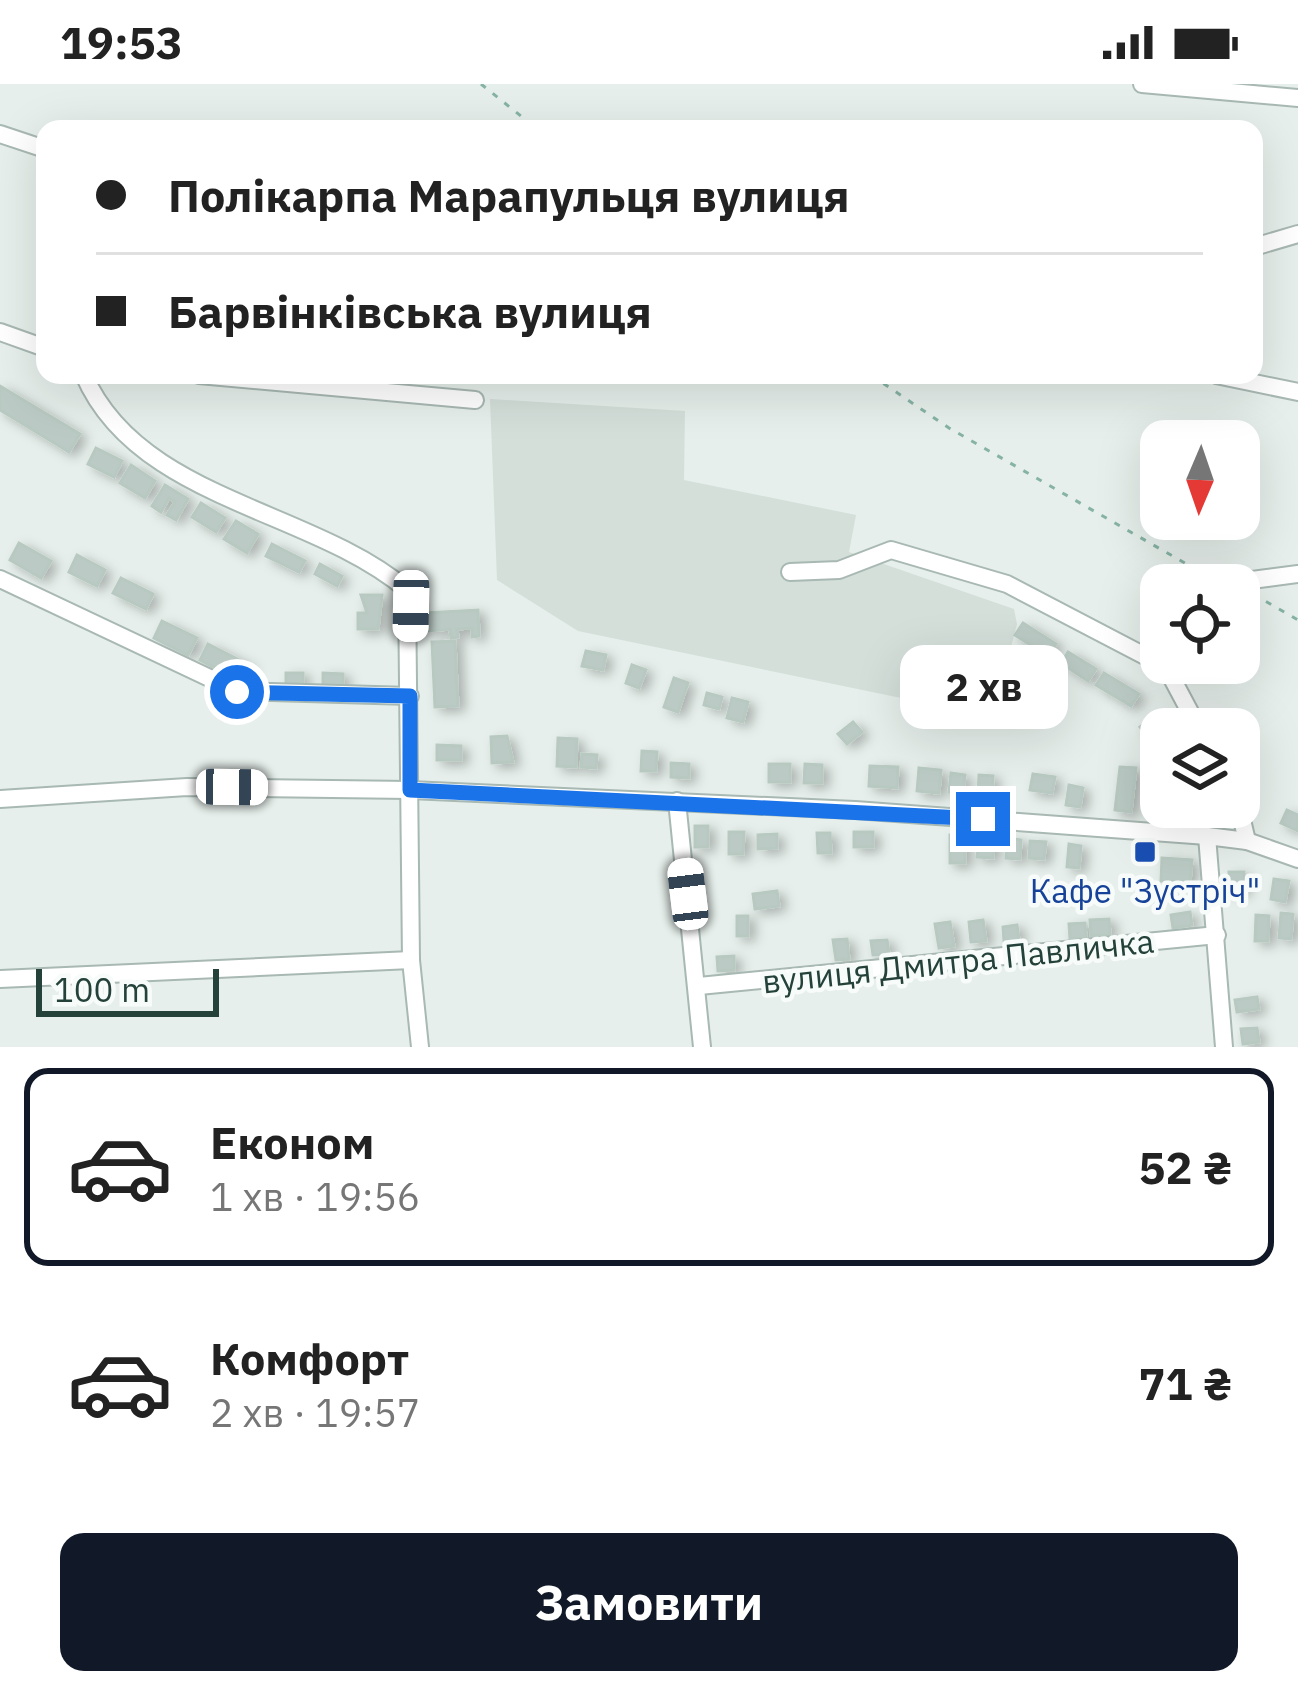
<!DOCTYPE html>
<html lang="uk">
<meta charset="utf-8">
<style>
body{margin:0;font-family:"IBM Plex Sans",sans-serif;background:#f6f6f6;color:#222;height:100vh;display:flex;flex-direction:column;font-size:45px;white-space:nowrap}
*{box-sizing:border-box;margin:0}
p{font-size:39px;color:#767676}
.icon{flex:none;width:66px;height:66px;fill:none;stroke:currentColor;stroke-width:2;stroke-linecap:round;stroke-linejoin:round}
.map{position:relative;height:963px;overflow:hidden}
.drawer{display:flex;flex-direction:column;background:#fff;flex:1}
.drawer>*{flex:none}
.banner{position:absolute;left:36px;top:36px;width:1227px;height:264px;border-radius:24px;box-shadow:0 12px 48px #0002;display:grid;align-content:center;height:264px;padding:0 60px;background:#fff}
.needle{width:78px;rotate:182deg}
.fabs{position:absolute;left:1140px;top:336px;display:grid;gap:24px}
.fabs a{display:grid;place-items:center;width:120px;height:120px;border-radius:24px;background:#fff;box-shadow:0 12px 48px #0002;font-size:60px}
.scale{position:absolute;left:36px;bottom:30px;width:183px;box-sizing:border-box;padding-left:12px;border:6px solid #24423a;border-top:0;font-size:33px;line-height:42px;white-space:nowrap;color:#24423a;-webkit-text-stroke:9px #f7fbf9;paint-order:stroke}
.end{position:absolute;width:54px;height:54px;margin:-27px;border:15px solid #1a73e8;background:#fff;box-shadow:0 0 0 6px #fff}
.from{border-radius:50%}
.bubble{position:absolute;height:84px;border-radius:24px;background:#fff;box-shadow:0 12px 48px #0002;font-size:39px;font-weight:700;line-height:84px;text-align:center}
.car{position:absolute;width:36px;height:72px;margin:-36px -18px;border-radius:15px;box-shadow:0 0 9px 3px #0007;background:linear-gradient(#fff 24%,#345 0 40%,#fff 0 76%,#345 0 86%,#fff 0)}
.banner b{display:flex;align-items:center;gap:42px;height:114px;font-size:45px}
.banner b+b{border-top:3px solid #e0e0e0}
.banner i{width:30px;height:30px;background:#222}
ul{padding:21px 0 0;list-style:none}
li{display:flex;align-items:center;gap:36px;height:198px;margin:0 24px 18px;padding:0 36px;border:6px solid transparent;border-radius:24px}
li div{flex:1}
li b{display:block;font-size:45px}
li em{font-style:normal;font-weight:700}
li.active{border-color:#111827}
li>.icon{width:108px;height:108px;stroke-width:1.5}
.button{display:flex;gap:24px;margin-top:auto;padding:24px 60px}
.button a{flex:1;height:138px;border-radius:24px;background:#111827;color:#fff;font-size:48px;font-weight:700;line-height:138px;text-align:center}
.status{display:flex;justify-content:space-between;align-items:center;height:84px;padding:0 60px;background:#fff;direction:ltr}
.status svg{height:33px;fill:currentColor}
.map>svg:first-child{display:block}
</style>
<div class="status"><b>19:53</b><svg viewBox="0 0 49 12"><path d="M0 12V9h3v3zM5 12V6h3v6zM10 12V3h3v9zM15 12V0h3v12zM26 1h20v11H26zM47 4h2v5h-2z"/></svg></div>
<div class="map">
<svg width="1298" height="963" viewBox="0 0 1298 963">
<defs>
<filter id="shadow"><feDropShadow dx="6" dy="4" stdDeviation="6" flood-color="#0004"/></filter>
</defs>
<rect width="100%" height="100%" fill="#e6efeb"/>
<path fill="#d4dfda" d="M490 315 685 327 684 396 856 431 849 468 1014 525 1017 540 993 633 578 547 497 496Z"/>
<g fill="#bbcac4" stroke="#b8c9c2" stroke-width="3" filter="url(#shadow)">
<path d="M0 302 80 350 69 368 0 326Z"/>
<path d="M96 364 122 377 114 393 88 380Z"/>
<path d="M131 381 155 397 145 414 120 399Z"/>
<path d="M165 401 188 415 176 436 167 431 175 418 169 414 161 428 152 422Z"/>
<path d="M201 419 225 434 216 448 192 433Z"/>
<path d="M236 437 258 450 247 469 224 455Z"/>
<path d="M19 459 51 477 41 494 10 476Z"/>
<path d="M272 460 305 477 299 488 266 472Z"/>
<path d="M77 471 105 486 97 502 69 488Z"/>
<path d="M320 480 342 492 337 502 315 490Z"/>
<path d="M121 494 153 510 146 525 113 509Z"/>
<path d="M361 511H382L378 545H358V529H367Z"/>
<path d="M478 526 479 552 472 553V544L457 545 458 553 451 554 450 545 427 547 426 529Z"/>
<path d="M162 537 197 554 188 571 154 554Z"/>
<path d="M1023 539 1056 560 1048 572 1015 551Z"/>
<path d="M455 557 458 622 435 623 432 558Z"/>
<path d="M208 560 249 581 240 597 200 576Z"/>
<path d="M586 567 606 571 603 586 582 582Z"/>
<path d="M1068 568 1096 585 1088 597 1061 579Z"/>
<path d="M632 581 646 586 639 604 626 599Z"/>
<rect x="286" y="589" width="17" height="13"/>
<path d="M323 589 343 590V603H323Z"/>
<path d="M1104 589 1139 610 1131 622 1096 601Z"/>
<path d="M674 594 688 599 678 628 664 623Z"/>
<path d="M707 609 722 613 719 625 704 621Z"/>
<path d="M732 614 748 618 743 638 727 634Z"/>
<path d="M1153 633 1161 643 1147 652 1140 643Z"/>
<path d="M853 638 862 648 847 660 838 650Z"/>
<path d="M507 652 513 678 492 679 491 653Z"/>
<path d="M558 654 577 655 576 683 557 682Z"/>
<path d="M437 661 461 662V676H437Z"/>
<path d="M642 667 657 668 656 687H641Z"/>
<path d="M582 670 597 671 596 684 581 683Z"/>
<path d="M671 679 689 680V694L671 693Z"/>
<rect x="769" y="680" width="21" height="18"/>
<path d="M805 680 822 681V699H804Z"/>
<path d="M870 682 898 683 897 704 869 702Z"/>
<path d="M1120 683 1136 684 1131 728 1115 726Z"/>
<path d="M919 684 941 686 939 709 917 707Z"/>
<path d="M951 689 965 691 963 709 949 708Z"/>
<path d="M1033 690 1055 693 1052 709 1030 706Z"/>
<path d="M979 691 993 692 992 712 978 711Z"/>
<path d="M1069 701 1083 704 1080 723 1066 721Z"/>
<path d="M1150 707 1161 708 1166 731 1149 730Z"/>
<path d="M1174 723H1196L1195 734 1173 732Z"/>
<path d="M1287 726 1298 731V747L1281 739Z"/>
<rect x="695" y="742" width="13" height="21"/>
<path d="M729 748H744L743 770H729Z"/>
<rect x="854" y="748" width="19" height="15"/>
<path d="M817 749H830L831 769H818Z"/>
<path d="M777 750V764L758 765V751Z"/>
<rect x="950" y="751" width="15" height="28"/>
<path d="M979 753 994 755 993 774 977 773Z"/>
<path d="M1007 754 1021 756 1020 775 1006 774Z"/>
<path d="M1030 757 1046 758 1044 775 1029 774Z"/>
<path d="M1069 760 1081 762 1079 784 1067 783Z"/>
<path d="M1162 774 1192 776 1190 799 1161 797Z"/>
<path d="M1229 788H1244V807H1230Z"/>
<path d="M1274 795 1289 797 1285 818 1271 815Z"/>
<path d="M777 807 779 822 755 825 753 810Z"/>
<path d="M1190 828 1192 841 1173 844 1171 831Z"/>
<path d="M1281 829 1293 830 1291 855 1279 854Z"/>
<path d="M1256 831 1269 832 1268 857H1255Z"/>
<rect x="737" y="832" width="11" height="20"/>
<path d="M1109 835 1110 851 1091 852 1090 836Z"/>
<path d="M983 836 986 857 971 858 969 838Z"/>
<path d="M950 838 954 862 939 864 935 840Z"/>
<path d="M1085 839 1086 854 1070 855 1069 840Z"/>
<path d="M1017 841 1019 856 1004 857 1003 843Z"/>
<path d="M847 855 849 875 836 876 833 856Z"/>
<path d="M887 856 889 870 873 871 871 857Z"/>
<path d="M734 872V886L718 887 717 873Z"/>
<path d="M1257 913 1259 925 1237 928 1235 916Z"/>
<path d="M1257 944 1259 958 1243 960 1241 945Z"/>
</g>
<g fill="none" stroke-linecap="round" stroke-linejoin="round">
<g stroke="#a8b8b2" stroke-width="20">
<g id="minor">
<path d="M1142 0 1298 14"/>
<path d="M0 50 45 65"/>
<path d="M1254 163 1298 150"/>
<path d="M0 248 45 264"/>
<path d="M84 291C138 416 312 425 407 506L411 876 420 963"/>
<path d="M199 291 475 316"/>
<path d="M1216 291 1298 308"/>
<path d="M790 488 839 486 891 466 1007 500 1166 583 1199 645"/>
<path d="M0 495 237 607 410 612"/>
<path d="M1213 501 1298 490"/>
<path d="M0 715 187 703 410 706 855 726 1207 752 1247 757 1298 775"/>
<path d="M677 717 702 963"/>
<path d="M1239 723 1247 757"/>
<path d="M1207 752 1224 963"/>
<path d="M0 895 411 876"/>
<path d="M699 902 1217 851"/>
</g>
</g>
<g stroke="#86b3a5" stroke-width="3" stroke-dasharray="6 9" stroke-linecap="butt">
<path d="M481 0 537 45"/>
<path d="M871 291 949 344 1204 490"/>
<path d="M1253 510 1298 536"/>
</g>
<use href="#minor" stroke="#fff" stroke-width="16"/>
</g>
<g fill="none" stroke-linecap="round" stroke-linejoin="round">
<path stroke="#1a73e8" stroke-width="15" d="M237 608 410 612V706L983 735"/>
</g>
<rect fill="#1a4fb4" stroke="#f7fbf9" stroke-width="4.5" x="1133" y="756" width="24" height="24" rx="6"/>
<g text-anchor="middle" stroke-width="9" stroke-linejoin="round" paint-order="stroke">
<g font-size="33" fill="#164399" stroke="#f7fbf9">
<text x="1145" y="819">Кафе "Зустріч"</text>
</g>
<g font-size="33" fill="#24423a" stroke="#f7fbf9">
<text transform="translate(958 877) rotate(-6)" y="12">вулиця Дмитра Павличка</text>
</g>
</g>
</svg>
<div class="fabs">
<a><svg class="needle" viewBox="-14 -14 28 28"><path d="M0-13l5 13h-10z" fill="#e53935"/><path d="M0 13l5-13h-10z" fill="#767676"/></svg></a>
<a><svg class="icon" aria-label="locate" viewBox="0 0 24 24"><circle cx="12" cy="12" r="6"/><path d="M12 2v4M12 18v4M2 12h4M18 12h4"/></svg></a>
<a><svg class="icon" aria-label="layers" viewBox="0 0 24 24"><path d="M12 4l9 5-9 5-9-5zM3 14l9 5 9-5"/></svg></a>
</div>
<div class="scale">100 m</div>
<i class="end from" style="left:237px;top:608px"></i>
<i class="end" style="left:983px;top:735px"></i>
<div class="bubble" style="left:900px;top:561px;width:168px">2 хв</div>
<i class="car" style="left:411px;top:522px;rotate:181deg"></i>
<i class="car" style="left:232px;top:703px;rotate:91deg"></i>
<i class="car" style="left:688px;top:810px;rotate:353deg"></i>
<div class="banner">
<b><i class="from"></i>Полікарпа Марапульця вулиця</b>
<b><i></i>Барвінківська вулиця</b>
</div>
</div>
<section class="drawer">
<ul>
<li class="active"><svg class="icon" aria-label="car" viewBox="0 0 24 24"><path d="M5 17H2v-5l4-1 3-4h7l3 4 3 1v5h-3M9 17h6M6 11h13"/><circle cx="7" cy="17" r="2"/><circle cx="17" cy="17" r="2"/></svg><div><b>Економ</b><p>1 хв · 19:56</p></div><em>52 ₴</em></li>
<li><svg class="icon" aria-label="car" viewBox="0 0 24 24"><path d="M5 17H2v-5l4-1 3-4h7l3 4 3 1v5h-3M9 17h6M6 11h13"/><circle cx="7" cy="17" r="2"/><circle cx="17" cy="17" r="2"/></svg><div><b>Комфорт</b><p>2 хв · 19:57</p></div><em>71 ₴</em></li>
</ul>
<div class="button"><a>Замовити</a></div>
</section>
